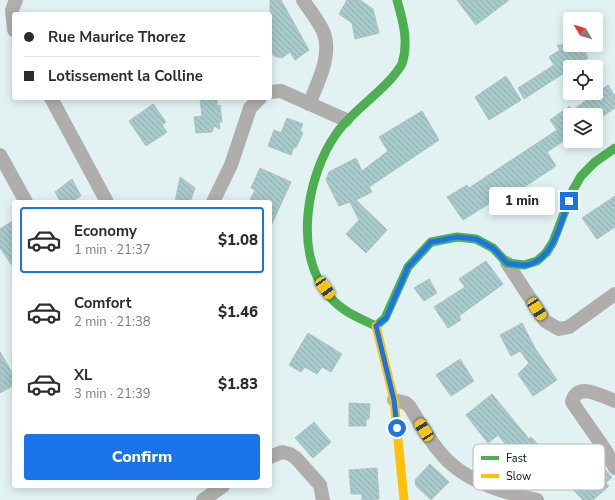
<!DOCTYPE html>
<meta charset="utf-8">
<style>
body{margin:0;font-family:"Nunito Sans",sans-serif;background:#f7f7f7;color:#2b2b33;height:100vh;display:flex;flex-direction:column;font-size:15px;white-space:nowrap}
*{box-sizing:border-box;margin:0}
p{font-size:13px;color:#7c7c81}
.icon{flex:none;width:22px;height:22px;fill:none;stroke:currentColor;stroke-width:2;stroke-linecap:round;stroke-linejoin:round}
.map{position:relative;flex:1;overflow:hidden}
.drawer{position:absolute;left:12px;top:200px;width:260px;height:288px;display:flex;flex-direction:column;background:#fff;border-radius:4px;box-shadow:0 2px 10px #0003}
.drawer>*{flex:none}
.guide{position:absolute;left:12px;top:12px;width:260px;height:88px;border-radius:4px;box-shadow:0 2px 10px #0003;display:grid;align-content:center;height:88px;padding:0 12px;background:#fff}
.needle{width:26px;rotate:308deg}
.controls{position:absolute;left:563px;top:12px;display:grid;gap:8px}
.controls a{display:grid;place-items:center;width:40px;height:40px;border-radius:4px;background:#fff;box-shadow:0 2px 10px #0003;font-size:20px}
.end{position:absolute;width:18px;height:18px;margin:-9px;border:5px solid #1a73e8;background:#fff;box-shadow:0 0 0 2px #fff}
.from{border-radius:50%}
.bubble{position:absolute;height:28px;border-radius:4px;background:#fff;box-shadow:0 2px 10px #0003;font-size:13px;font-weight:800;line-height:28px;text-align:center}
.car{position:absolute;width:12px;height:24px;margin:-12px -6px;border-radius:5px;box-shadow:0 0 3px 1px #0007;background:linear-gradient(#f5c518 24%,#345 0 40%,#f5c518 0 76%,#345 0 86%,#f5c518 0)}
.guide b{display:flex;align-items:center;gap:14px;height:38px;font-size:15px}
.guide b+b{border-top:1px solid #e1e1e2}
.guide i{width:10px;height:10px;background:#2b2b33}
ul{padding:7px 0 0;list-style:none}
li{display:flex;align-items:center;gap:12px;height:66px;margin:0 8px 6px;padding:0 4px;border:2px solid transparent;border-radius:4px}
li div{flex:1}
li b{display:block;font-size:15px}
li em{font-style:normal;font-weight:800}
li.current{border-color:#1a73e8}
li>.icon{width:36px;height:36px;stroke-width:1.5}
.cta{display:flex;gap:8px;margin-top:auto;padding:8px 12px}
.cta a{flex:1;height:46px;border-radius:4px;background:#1a73e8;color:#fff;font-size:16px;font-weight:800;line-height:46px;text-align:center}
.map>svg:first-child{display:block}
</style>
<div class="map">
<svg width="615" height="500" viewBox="0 0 615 500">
<defs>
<pattern id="building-back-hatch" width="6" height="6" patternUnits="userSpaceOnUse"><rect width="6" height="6" fill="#a7cbcc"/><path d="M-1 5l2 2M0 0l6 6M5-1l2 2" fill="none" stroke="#8eadae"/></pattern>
</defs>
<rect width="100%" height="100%" fill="#e2f2f2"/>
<g fill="url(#building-back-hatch)" stroke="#b2bebf">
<path d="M270 0H281L309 50 295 60 290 52 282 58 274 56 270 51Z"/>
<path d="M347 0H360L373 9 379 33 355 39 352 23 339 14Z"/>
<path d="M457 0H509L476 25Z"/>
<path d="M557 45H581L588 58 574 67H570V69L524 99 518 88 554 65 549 57 560 50Z"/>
<path d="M506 76 521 100 489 120 475 97Z"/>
<path d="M608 85 615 96V108L600 118 598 115H570V147L565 140 547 152 556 166 518 191 524 200 506 212 498 198 463 220 447 197 467 185 469 188 557 130 550 120 570 106V112Z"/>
<path d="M217 98V106L220 105 222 122H219L220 129 214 126 212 132 196 133 194 117 202 116 200 99Z"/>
<path d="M153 104 166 122 162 125 167 132 146 146 129 121Z"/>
<path d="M422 111 439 140 369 187 372 192 356 200 387 230 366 253 346 234 359 220 350 202 339 206 326 180 329 172 356 158 362 171 388 151 379 137Z"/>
<path d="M287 118 303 124 300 131 303 133 296 148 294 147 291 155 268 146 274 130 281 133Z"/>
<path d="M260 168 291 182 270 228V202H249L255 190 251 188Z"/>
<path d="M180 177 195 188 190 202H175Z"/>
<path d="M72 179 81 196 71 202H61L55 192Z"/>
<path d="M615 196V227L597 239 582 218Z"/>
<path d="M14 220V268L0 248V229Z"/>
<path d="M486 261 503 284 459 316 461 320 448 328 434 307 465 287 459 279Z"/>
<path d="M429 279 437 293 424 301 414 288Z"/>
<path d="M522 323 535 348 557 380 533 396 518 374 529 363 520 351 511 356 500 335Z"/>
<path d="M308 333 342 354 331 372 322 367 317 374 305 367 301 372 289 365Z"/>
<path d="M0 352 14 376V385L0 393Z"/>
<path d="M460 359 474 381 451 396 436 375Z"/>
<path d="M492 394 529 439 531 437 547 453 528 473 512 457 514 455 498 435 488 443 466 415Z"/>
<path d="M349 403 370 404 369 419H366V426H349Z"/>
<path d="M314 422 331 442 313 458 295 438Z"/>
<path d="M595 459 612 477 606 483 609 486 593 500H583L568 484Z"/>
<path d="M430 464 449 482 431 500 416 486 415 480Z"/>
<path d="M377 468 379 499 362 500V494H351L349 470Z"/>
</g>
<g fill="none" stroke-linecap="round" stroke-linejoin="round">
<g stroke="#afaead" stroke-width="14">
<path d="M303 0C309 9 317 19 322 29 334 52 318 82 309 104"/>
<path d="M14 30 12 10 16 0"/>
<path d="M270 92 281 91 346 120"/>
<path d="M51 98 107 202"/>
<path d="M0 155 26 202"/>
<path d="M213 202 231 165 250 108 260 98"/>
<path d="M507 263 545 321 559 329 569 327 615 294"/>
<path d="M394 400 406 403 410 407C419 422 428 438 439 451 462 481 502 492 537 500"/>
<path d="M615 401C601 396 578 381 572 402L606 451 615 468"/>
<path d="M270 457 282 452 290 454 296 458 320 485 323 500"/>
<path d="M203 500 223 486"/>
</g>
<g stroke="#4caf50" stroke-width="9">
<path d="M376 326C359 318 343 312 330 297 293 255 306 177 336 134 354 108 386 91 402 64 409 42 403 21 397 0"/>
<path d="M376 326 385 318 408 267 431 242 457 237 476 239 493 248 507 263 524 265 537 261 546 253 553 242 573 190 581 176 595 162 615 148"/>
</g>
<path stroke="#ffc107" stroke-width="9" d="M376 326 394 400 404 500"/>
</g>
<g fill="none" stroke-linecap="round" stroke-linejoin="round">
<path stroke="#1a73e8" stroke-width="5" d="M397 428 394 400 376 326 386 318 408 267 431 242 457 237 476 239 493 248 507 263C513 264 520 266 526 265 554 260 560 223 569 201"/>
</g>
<rect x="473" y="444" width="132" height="46" rx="6" fill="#fff" stroke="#b5b8b8" stroke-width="1"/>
<rect x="481" y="456" width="18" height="4" fill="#4caf50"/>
<rect x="481" y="474" width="18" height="4" fill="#ffc107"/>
<g font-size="11" fill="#081313">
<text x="506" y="462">Fast</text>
<text x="506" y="480">Slow</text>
</g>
</svg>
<div class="controls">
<a><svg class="needle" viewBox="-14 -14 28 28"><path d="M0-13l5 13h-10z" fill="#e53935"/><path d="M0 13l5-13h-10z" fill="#7c7c81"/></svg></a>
<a><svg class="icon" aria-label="locate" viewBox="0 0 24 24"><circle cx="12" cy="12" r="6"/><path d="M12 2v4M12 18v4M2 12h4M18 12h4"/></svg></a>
<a><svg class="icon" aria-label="layers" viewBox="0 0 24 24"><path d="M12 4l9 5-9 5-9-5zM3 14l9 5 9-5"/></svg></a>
</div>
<i class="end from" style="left:397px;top:428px"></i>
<i class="end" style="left:569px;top:201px"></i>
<div class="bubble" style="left:489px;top:187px;width:66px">1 min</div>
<i class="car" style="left:325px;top:288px;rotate:145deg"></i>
<i class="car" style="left:537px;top:309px;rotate:147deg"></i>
<i class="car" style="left:424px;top:430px;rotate:327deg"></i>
<div class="guide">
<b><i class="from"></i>Rue Maurice Thorez</b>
<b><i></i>Lotissement la Colline</b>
</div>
<section class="drawer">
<ul>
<li class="current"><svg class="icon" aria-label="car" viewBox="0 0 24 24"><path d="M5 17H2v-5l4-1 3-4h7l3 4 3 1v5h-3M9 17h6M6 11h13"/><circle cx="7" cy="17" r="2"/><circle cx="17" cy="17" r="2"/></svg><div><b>Economy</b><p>1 min · 21:37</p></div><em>$1.08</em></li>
<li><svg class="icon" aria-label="car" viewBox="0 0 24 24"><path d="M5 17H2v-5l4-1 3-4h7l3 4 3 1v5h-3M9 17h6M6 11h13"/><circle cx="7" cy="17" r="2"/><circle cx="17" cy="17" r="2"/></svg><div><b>Comfort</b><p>2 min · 21:38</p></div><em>$1.46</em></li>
<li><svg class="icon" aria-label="car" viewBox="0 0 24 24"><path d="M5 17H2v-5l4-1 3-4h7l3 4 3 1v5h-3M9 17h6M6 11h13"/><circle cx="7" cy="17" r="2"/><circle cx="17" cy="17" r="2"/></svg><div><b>XL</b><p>3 min · 21:39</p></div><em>$1.83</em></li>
</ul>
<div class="cta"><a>Confirm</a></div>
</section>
</div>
